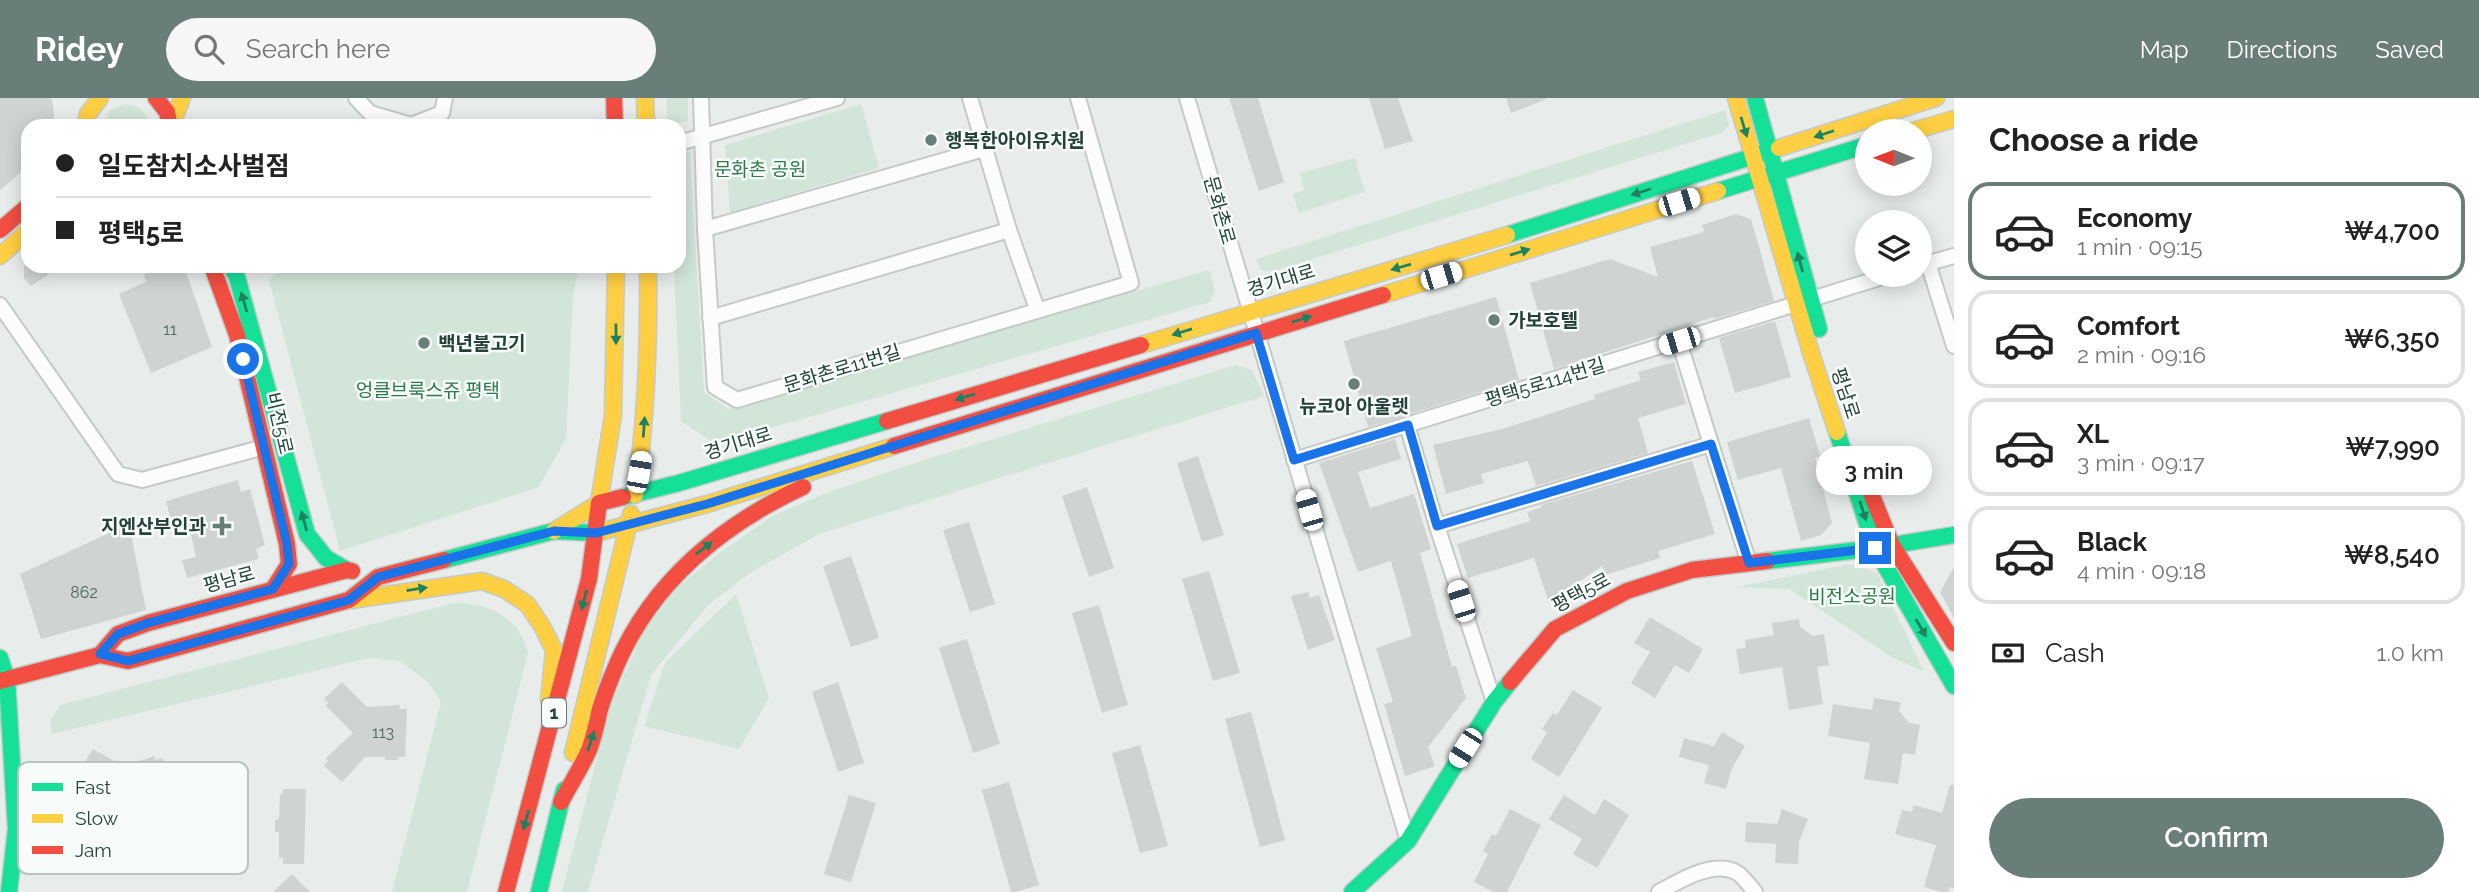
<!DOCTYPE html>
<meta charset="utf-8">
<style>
body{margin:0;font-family:Raleway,"Noto Sans KR",sans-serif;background:#f6f6f6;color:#222;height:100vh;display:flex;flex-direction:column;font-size:26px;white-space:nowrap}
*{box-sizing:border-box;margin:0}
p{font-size:23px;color:#767676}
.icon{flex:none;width:38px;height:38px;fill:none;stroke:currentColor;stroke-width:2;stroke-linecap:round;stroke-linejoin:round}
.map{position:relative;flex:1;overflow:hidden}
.sheet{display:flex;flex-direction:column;background:#fff;width:525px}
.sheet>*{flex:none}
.guide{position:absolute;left:21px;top:21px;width:665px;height:154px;border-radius:21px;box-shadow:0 4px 18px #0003;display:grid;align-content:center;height:154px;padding:0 35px;background:#fff}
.needle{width:46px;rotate:271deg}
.fabs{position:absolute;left:1855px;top:21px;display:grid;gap:14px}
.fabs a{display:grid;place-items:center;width:77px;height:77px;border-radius:50%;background:#fff;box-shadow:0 4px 18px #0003;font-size:35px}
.end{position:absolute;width:32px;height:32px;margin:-16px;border:9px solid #1a73e8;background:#fff;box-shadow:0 0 0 4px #fff}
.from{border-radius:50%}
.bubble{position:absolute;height:49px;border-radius:24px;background:#fff;box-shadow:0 4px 18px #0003;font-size:23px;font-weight:600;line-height:49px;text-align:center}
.car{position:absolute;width:21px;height:42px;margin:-21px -10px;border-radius:9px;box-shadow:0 0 5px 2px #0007;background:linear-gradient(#fff 24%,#345 0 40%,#fff 0 76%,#345 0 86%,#fff 0)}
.guide b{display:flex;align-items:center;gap:24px;height:66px;font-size:26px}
.guide b+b{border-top:2px solid #e0e0e0}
.guide i{width:18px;height:18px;background:#222}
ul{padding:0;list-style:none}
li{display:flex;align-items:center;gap:21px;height:98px;margin:0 14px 10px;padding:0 21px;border:4px solid #e0e0e0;border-radius:21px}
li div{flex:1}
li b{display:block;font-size:26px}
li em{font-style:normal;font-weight:600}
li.active{border-color:#697e78}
li>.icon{width:63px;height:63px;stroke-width:1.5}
h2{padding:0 35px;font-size:32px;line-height:84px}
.pay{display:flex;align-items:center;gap:18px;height:77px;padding:0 35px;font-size:26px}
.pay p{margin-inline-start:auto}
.button{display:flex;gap:14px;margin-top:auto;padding:14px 35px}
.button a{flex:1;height:80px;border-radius:42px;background:#697e78;color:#fff;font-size:28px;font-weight:600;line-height:80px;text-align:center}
header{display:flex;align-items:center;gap:42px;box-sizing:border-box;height:98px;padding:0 35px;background:#697e78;color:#fff}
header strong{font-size:33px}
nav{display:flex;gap:38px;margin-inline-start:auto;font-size:24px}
.search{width:490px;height:63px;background:#f6f6f6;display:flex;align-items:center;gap:18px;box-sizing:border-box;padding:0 24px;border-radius:38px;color:#767676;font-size:26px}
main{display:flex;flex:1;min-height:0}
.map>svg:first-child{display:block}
</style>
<header>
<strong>Ridey</strong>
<div class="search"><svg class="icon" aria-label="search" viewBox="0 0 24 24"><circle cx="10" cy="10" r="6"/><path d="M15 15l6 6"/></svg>Search here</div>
<nav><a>Map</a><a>Directions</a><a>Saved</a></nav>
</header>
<main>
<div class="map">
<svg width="1954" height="794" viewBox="0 0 1954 794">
<rect width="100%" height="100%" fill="#e8edeb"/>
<g fill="#d1e6d8">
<path d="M667 0H688V23L667 27Z"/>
<path d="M125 6C139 8 147 14 150 28H102L110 12Z"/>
<path d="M861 6 879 70 730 115 725 47Z"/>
<path d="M1725 12 1729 26 1724 34 1271 174 1261 172 1256 161Z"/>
<path d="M690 54 704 294 728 311 1209 172 1215 192 1210 204 715 346 681 323 674 168H679V57Z"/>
<path d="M1355 60 1365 94 1299 115 1293 96 1304 92 1300 75Z"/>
<path d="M283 168H579L573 198 566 340 539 389 340 453 269 182Z"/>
<path d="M1236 267 1252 272 1264 298 819 436 750 475 708 507 651 577 588 794H562L611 606 645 531 678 489 719 455 774 417 829 394 924 362Z"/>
<path d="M1850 466 1877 475 1924 574 1892 559 1789 491 1737 489Z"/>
<path d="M736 496 769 600 739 651 644 628 665 565Z"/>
<path d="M454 505C488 504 520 519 528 555L467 794H392L441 604 429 585 400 563 368 560 52 636 50 623 60 607Z"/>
</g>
<g fill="#cfd4d2">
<path d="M0 0H51L53 7 55 28H28V68L0 92Z"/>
<path d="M1229 0H1258L1284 84 1259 93Z"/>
<path d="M1369 0H1398L1413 43 1385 51Z"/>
<path d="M1506 0H1547V1L1511 15Z"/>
<path d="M1736 116 1751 121 1774 203 1714 221 1713 219 1554 271 1530 185 1610 161 1658 179 1650 149 1704 134 1702 127Z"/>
<path d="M24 168H61L31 188 24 180Z"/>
<path d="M161 168H184L212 249 151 275 119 196 146 184 144 177Z"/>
<path d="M1496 199 1519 282 1368 329 1344 243Z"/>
<path d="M1775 223 1791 279 1735 295 1719 240Z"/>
<path d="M1674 264 1686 306 1638 320 1648 355 1536 388 1528 363 1481 376 1484 385 1446 396 1433 347 1502 331 1595 301 1594 297 1641 282 1638 274Z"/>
<path d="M1809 320 1820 358 1815 360 1832 425 1821 437 1801 443 1781 370 1738 382 1727 344Z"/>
<path d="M1395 341 1401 361 1358 374 1370 410 1414 396 1431 451 1420 455 1452 569 1456 568 1466 600 1428 649 1435 668 1405 678 1384 606 1393 604 1376 550 1412 538 1391 463 1358 474 1319 365Z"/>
<path d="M1198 358 1224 437 1202 444 1177 365Z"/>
<path d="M1692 363 1715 436 1658 453 1660 460 1605 477 1602 468 1549 505 1534 460 1468 480 1457 446 1530 423 1527 414 1542 409 1541 407Z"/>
<path d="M238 382 241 394 250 391 265 447 256 451 259 461 187 480 182 462 196 459 187 418 171 422 166 403Z"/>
<path d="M1087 389 1114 470 1089 479 1062 398Z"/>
<path d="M969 424 995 506 970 514 943 432Z"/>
<path d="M129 426 146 512 41 541 20 476Z"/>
<path d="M851 458 879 540 851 549 823 468Z"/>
<path d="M1954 469V520L1940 494Z"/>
<path d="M1209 473 1240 575 1213 583 1182 481Z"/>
<path d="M1308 494 1310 500 1319 497 1335 542 1308 552 1291 498Z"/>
<path d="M1099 507 1128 607 1102 615 1072 515Z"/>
<path d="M1650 519 1703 551 1689 575 1675 567 1655 600 1631 585 1650 554 1634 545Z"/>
<path d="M1799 521 1800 529 1813 538 1824 536 1829 567 1817 569 1823 606 1789 612 1782 569 1740 576 1736 551 1746 550 1745 542 1774 537 1772 525Z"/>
<path d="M967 541 1000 646 973 655 939 550Z"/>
<path d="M342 584 367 609 400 607 399 611H407L405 659H398V662H385V659H365L342 684 324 668 328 663 326 660 353 635 326 608 328 605 324 601Z"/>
<path d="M838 584 864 665 838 674 812 594Z"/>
<path d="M1573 592 1602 610 1559 679 1531 661 1547 634 1542 631 1553 615 1557 617Z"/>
<path d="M1874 600 1901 604 1899 613 1909 625 1920 627 1915 657 1903 655 1898 686 1864 681 1870 645 1828 638 1833 606 1872 612Z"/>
<path d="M1251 614 1285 742 1260 749 1225 621Z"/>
<path d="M1722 634 1745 648 1732 670 1726 691 1704 685 1709 667 1679 659 1684 640 1714 648Z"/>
<path d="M1140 647 1168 748 1140 755 1112 655Z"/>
<path d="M93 651 123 668 155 658V662L163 660 173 707 166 709 167 712 154 715V712L135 717 118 748 97 736 100 730 97 728 116 697 84 678 85 674 80 672Z"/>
<path d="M1009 684 1039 787 1015 794H1011L982 692Z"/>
<path d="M1950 687H1954V790L1950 789 1948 794H1941L1924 789 1936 747 1895 736 1902 712 1912 714 1914 707 1942 715Z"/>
<path d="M283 691H306L304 766H283V760H279V734H275V722L279 721 280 696H283Z"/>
<path d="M849 697 876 705 851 784 824 776Z"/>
<path d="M1564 697 1595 717 1604 701 1629 717 1597 770 1573 756 1582 741 1549 721Z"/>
<path d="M1510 711 1541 727 1507 794H1494L1474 784 1488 756 1483 753 1492 736 1496 738Z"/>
<path d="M1782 711 1808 721 1799 744 1798 766 1775 765 1776 746 1745 744 1746 724 1777 726Z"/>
<path d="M292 776 310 794H273Z"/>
</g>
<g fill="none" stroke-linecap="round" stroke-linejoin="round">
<g stroke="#c5cac8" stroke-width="18">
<g id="street">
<path d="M356 0 370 15 411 27 442 15 445 0"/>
<path d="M701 0 705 131 715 289 737 302 1131 185 1078 0"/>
<path d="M970 0 1009 132 1037 211"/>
<path d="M1187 0 1408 743"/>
<path d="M679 45 837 0"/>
<path d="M705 131 984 51"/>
<path d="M1928 165 1954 248"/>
<path d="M1922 167 1954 158"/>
<path d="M0 207 118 376 142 382 264 349"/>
<path d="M710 220 1009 132"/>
<path d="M1679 243 1711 346"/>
<path d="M1407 327 1437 428 1494 604"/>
<path d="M1294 362 1889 177"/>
<path d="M1437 428 1711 346 1749 465"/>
<path d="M1659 794C1679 783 1713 762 1736 774 1743 778 1750 788 1755 794"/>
</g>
</g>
<g stroke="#c3cbc8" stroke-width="19">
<g id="fast">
<path d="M1755 0 1819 231"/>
<path d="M1718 93 1867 47"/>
<path d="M1507 137 1779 50"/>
<path d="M231 168 237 179 307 436 326 460 347 472"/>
<path d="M1837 334 1875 450 1954 588"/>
<path d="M623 399 679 385 887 323"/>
<path d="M444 462 554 433 596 435"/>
<path d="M1767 463 1875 450 1954 437"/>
<path d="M0 560 7 581 16 731 9 794"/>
<path d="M539 794 564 692"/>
<path d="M1352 794 1408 743 1494 604 1510 584"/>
</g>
</g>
<g stroke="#c3cbc8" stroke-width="19">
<g id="slow">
<path d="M645 0 646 28"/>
<path d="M1736 0 1811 255 1837 334"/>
<path d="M85 28 88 16 100 0"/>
<path d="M171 28 182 0"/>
<path d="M1913 33 1954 21"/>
<path d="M1779 50 1936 0"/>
<path d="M0 158 28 133"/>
<path d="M1383 197 1718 93"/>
<path d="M1141 247 1507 137"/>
<path d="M635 397C647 321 649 245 648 168"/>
<path d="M554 433 599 405 613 317 616 168"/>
<path d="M596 435 707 406 894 348"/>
<path d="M351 502 482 483 504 491 527 506 542 528 554 552 549 602"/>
<path d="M573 655 631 416"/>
</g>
</g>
<g stroke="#c3cbc8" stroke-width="19">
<g id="jam">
<path d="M156 0 167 14 170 28"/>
<path d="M614 0 615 28"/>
<path d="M0 132 28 108"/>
<path d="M212 168 237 237 287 446 289 466 273 491"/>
<path d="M887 323 1141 247"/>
<path d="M894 348 1383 197"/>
<path d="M1868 388 1892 447 1954 545"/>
<path d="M100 557 118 536 148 525 347 472 352 473"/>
<path d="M0 583 100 557 128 563 349 502 378 479 444 462"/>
<path d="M1510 584 1555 531 1627 493 1692 472 1767 463"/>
<path d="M561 704C570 687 581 670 589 652 594 639 597 625 600 611 605 595 611 580 617 566 653 483 723 426 803 389"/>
<path d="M506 794 589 481 599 405 623 399"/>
</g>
</g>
<use href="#street" stroke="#fcfcfc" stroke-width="14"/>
<use href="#fast" stroke="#16e098" stroke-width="16"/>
<use href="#slow" stroke="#ffcf43" stroke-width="16"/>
<use href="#jam" stroke="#f24e42" stroke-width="16"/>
</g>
<defs><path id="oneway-solid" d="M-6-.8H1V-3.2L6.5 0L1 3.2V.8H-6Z" transform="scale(1.75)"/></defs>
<g fill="#1e8160">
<use href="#oneway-solid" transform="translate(1744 29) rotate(73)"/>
<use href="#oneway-solid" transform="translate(1824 36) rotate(162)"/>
<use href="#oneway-solid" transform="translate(1641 94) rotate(162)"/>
<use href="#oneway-solid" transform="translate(1520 154) rotate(-17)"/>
<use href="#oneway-solid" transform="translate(1800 164) rotate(-105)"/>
<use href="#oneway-solid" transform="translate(1401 169) rotate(164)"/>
<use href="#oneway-solid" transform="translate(244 204) rotate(-106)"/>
<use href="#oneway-solid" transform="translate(1302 221) rotate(-17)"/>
<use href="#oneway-solid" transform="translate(1182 234) rotate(163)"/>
<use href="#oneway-solid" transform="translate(616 236) rotate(90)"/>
<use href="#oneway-solid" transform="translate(965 299) rotate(163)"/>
<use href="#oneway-solid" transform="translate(644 329) rotate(-86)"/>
<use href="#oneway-solid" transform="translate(1863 413) rotate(72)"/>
<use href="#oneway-solid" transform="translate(304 423) rotate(-105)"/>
<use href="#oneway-solid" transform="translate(704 450) rotate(-38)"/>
<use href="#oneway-solid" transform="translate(417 491) rotate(-9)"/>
<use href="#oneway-solid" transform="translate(584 502) rotate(105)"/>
<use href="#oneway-solid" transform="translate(1921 530) rotate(60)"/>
<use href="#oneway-solid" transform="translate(591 643) rotate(-72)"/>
<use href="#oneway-solid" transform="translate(526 722) rotate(105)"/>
</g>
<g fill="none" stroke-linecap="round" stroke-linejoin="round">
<path stroke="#1a73e8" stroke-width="9" d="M243 261 287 446 289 466 273 491 148 525 118 536 100 556 128 563 349 502 378 479 554 433 596 435 707 406 1256 235 1294 362 1408 327 1437 428 1711 346 1749 465 1875 450"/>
</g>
<g fill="#697e78" stroke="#f7fbf9" stroke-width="2.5">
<circle cx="931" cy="42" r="7"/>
<circle cx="1494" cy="222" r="7"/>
<circle cx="424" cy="245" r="7"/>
<circle cx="1354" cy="286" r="7"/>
<path d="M218.5 417.5h7v7h7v7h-7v7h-7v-7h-7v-7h7z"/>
</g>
<g text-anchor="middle" stroke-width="5" stroke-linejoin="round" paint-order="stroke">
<g font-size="16" fill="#506761">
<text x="170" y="237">11</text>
<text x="84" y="500">862</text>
<text x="383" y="640">113</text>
</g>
<rect fill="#f7fbf9" stroke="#637a73" stroke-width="2" x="542" y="600.5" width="24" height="29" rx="5"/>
<g font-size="18" font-weight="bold" fill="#24423a">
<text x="554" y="621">1</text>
</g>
<g font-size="19" font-weight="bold" fill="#24423a" stroke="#f7fbf9" text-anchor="start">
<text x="945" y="49">행복한아이유치원</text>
<text x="1508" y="229">가보호텔</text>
<text x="438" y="252">백년불고기</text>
<text x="1354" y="315" text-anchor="middle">뉴코아 아울렛</text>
<text x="206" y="435" text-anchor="end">지엔산부인과</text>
</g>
<g font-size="19" fill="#2d7a4b" stroke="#f7fbf9">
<text x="760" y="78">문화촌 공원</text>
<text x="428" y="299">엉클브룩스쥬 평택</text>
<text x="1852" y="505">비전소공원</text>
</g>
<g font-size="19" fill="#24423a" stroke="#f7fbf9">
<text transform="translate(1220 112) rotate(74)" y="7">문화촌로</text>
<text transform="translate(1281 182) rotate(-17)" y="7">경기대로</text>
<text transform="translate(842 270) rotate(-17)" y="7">문화촌로11번길</text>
<text transform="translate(1545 284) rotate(-17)" y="7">평택5로114번길</text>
<text transform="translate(1846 295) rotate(72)" y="7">평남로</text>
<text transform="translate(280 325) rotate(77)" y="7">비전5로</text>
<text transform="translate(738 345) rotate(-17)" y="7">경기대로</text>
<text transform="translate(229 481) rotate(-15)" y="7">평남로</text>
<text transform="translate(1581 494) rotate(-28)" y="7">평택5로</text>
</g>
</g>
<rect x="18" y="664" width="230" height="112" rx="10" fill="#f7fbf9" stroke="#b8c4c0" stroke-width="2"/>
<rect x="32" y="685" width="31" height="8" fill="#16e098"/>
<rect x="32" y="716" width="31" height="9" fill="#ffcf43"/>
<rect x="32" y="748" width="31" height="8" fill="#f24e42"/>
<g font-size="19" fill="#24423a">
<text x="75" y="696">Fast</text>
<text x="75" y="727">Slow</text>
<text x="75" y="759">Jam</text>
</g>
</svg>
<div class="fabs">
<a><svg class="needle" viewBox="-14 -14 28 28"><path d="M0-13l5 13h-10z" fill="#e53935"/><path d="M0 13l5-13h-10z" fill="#767676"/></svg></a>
<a><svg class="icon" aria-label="layers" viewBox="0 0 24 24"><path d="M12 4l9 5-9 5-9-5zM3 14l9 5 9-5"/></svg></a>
</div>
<i class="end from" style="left:243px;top:261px"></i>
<i class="end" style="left:1875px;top:450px"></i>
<div class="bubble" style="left:1816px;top:348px;width:116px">3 min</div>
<i class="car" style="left:1679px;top:104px;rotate:73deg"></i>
<i class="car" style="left:1441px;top:178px;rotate:73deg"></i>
<i class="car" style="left:1679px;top:243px;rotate:253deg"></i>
<i class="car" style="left:639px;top:374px;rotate:10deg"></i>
<i class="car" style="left:1309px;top:412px;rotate:344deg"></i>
<i class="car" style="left:1461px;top:503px;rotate:342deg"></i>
<i class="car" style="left:1465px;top:650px;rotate:212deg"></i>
<div class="guide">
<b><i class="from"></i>일도참치소사벌점</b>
<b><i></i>평택5로</b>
</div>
</div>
<section class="sheet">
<h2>Choose a ride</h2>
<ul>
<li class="active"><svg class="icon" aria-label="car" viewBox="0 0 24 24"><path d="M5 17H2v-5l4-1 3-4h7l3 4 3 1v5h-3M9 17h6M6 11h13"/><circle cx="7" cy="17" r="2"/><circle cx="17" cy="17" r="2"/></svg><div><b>Economy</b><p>1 min · 09:15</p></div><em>₩4,700</em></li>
<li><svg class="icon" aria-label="car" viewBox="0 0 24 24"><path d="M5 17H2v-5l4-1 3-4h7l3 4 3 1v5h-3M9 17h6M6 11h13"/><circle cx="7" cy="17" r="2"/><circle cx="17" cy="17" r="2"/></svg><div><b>Comfort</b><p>2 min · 09:16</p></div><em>₩6,350</em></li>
<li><svg class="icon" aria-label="car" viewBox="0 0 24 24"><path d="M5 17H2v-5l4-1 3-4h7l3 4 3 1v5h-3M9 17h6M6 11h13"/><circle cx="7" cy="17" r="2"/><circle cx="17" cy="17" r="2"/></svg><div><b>XL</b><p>3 min · 09:17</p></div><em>₩7,990</em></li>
<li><svg class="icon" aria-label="car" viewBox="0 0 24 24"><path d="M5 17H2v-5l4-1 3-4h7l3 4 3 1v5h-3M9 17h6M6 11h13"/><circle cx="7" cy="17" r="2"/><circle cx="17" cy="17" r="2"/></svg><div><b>Black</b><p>4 min · 09:18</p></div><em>₩8,540</em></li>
</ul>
<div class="pay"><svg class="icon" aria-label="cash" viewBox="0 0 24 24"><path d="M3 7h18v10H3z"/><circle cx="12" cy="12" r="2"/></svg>Cash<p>1.0 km</p></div>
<div class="button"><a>Confirm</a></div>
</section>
</main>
